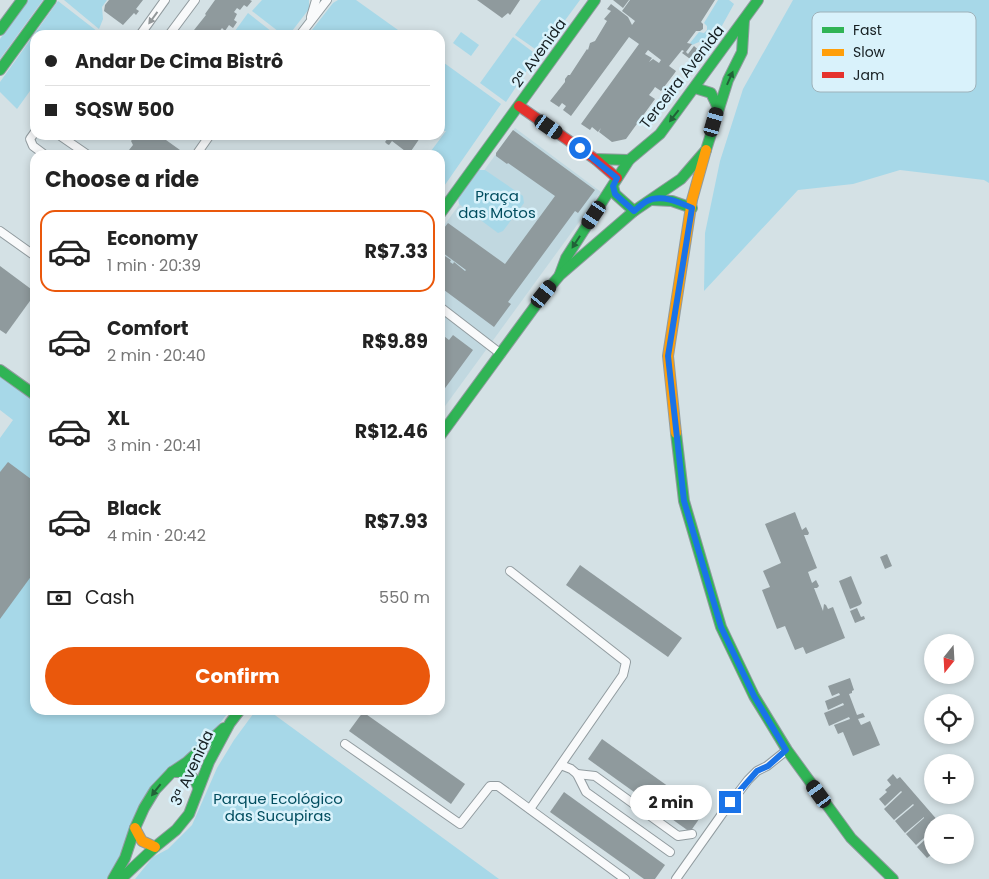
<!DOCTYPE html>
<meta charset="utf-8">
<style>
body{margin:0;font-family:Poppins,sans-serif;background:#f6f6f6;color:#222;height:100vh;display:flex;flex-direction:column;font-size:19px;white-space:nowrap}
*{box-sizing:border-box;margin:0}
p{font-size:16px;color:#767676}
.icon{flex:none;width:28px;height:28px;fill:none;stroke:currentColor;stroke-width:2;stroke-linecap:round;stroke-linejoin:round}
.map{position:relative;flex:1;overflow:hidden}
.sheet{position:absolute;left:30px;top:150px;width:415px;height:565px;display:flex;flex-direction:column;background:#fff;border-radius:15px;box-shadow:0 2px 8px #0003}
.sheet>*{flex:none}
.banner{position:absolute;left:30px;top:30px;width:415px;height:110px;border-radius:15px;box-shadow:0 2px 8px #0003;display:grid;align-content:center;height:110px;padding:0 15px;background:#fff}
.needle{width:32px;rotate:198deg}
.fabs{position:absolute;left:924px;top:634px;display:grid;gap:10px}
.fabs a{display:grid;place-items:center;width:50px;height:50px;border-radius:50%;background:#fff;box-shadow:0 2px 8px #0003;font-size:25px}
.end{position:absolute;width:22px;height:22px;margin:-11px;border:6px solid #1a73e8;background:#fff;box-shadow:0 0 0 2px #fff}
.from{border-radius:50%}
.bubble{position:absolute;height:35px;border-radius:18px;background:#fff;box-shadow:0 2px 8px #0003;font-size:16px;font-weight:700;line-height:35px;text-align:center}
.car{position:absolute;width:15px;height:30px;margin:-15px -8px;border-radius:6px;box-shadow:0 0 4px 1px #0007;background:linear-gradient(#222 24%,#8ab4d8 0 40%,#222 0 76%,#8ab4d8 0 86%,#222 0)}
.banner b{display:flex;align-items:center;gap:18px;height:48px;font-size:19px}
.banner b+b{border-top:1px solid #e0e0e0}
.banner i{width:12px;height:12px;background:#222}
ul{padding:0;list-style:none}
li{display:flex;align-items:center;gap:15px;height:82px;margin:0 10px 8px;padding:0 5px;border:2px solid transparent;border-radius:15px}
li div{flex:1}
li b{display:block;font-size:19px}
li em{font-style:normal;font-weight:700}
li.on{border-color:#ea580c}
li>.icon{width:45px;height:45px;stroke-width:1.5}
h2{padding:0 15px;font-size:22px;line-height:60px}
.pay{display:flex;align-items:center;gap:12px;height:55px;padding:0 15px;font-size:19px}
.pay p{margin-inline-start:auto}
.action{display:flex;gap:10px;margin-top:auto;padding:10px 15px}
.action a{flex:1;height:58px;border-radius:30px;background:#ea580c;color:#fff;font-size:20px;font-weight:700;line-height:58px;text-align:center}
.map>svg:first-child{display:block}
</style>
<div class="map">
<svg width="989" height="879" viewBox="0 0 989 879">
<rect width="100%" height="100%" fill="#d4e1e5"/>
<path fill="#c1d8e0" d="M515 128 601 192 440 413V231Z"/>
<g fill="#a7d8e8">
<path d="M28 0H43L0 59V39Z"/>
<path d="M64 0H107L102 7 103 19 99 29Z"/>
<path d="M262 0H309V9L289 35H283L252 11Z"/>
<path d="M338 0H356L405 35H308L333 3Z"/>
<path d="M541 0H580L541 53 515 35Z"/>
<path d="M718 0H729L734 4 718 33 707 47 699 42 692 45 690 43 699 32 704 33 707 30V26L704 23Z"/>
<path d="M793 0H989V183L984 180 900 170 853 184 798 190 704 291 705 233 720 161 743 89Z"/>
<path d="M58 1 102 35H35V84L17 109 0 92V82Z"/>
<path d="M248 13 276 35H232Z"/>
<path d="M461 32 479 45 471 56 453 43Z"/>
<path d="M513 37 537 55 506 102 480 83Z"/>
<path d="M440 60 501 104 440 192V155H428L446 131 440 130Z"/>
<path d="M479 170H485L523 196 524 203 503 231 498 233 459 204 458 198Z"/>
<path d="M0 376 35 401V710H230L210 736 151 788 140 805 123 852 107 879H0V438L13 420 0 410Z"/>
<path d="M256 710H268L499 879H135L153 857 168 849 192 825 217 768 234 740Z"/>
</g>
<g fill="#8f9a9d" fill-rule="evenodd">
<path d="M109 0H143L136 9 139 11 136 15 134 13 123 25 104 11 105 5Z"/>
<path d="M215 0H250L252 1 247 7 244 5 240 10 237 8 234 12 237 14 234 20 237 22 233 28 229 25 225 31 222 28 219 32 223 35H190L206 15 205 14Z"/>
<path d="M477 0H520L510 15 508 13 502 18Z"/>
<path d="M613 0H629L623 8Z"/>
<path d="M630 0H715L701 22 703 24V29L700 31H696L687 43 692 44 686 52 688 54 694 46 704 55 697 64 682 53 684 51 682 50 669 66 676 71 674 74 661 91 655 87 653 90 649 95 655 99 626 139 612 142 599 132 601 128 598 132 592 127 590 130 581 124 639 44 629 37 571 116 563 110 566 106 562 103 559 107 550 101 565 82V79L568 75H570L587 49 588 50 590 43 595 41 607 21 604 19 611 11 607 9 611 4 628 17 632 25 635 21 622 11ZM648 50 661 60 659 63 653 59 649 62 652 58 645 54Z"/>
<path d="M513 130 595 190 578 213 575 211 508 302 511 304 494 327 440 287V255L442 254 451 260 450 262 453 264 454 262 465 271 466 270 443 253 442 254 440 252V233L448 223 505 264 555 196 508 163 507 164 496 156V153Z"/>
<path d="M136 135H159L180 150V152L177 155H125L133 145 131 141Z"/>
<path d="M383 135H422L409 154 392 141 389 145 387 144 385 142 388 138Z"/>
<path d="M0 266 35 292V294L6 334 0 330Z"/>
<path d="M440 333 449 340 453 335 473 350 440 395Z"/>
<path d="M8 462 35 482V571L0 619V472Z"/>
<path d="M795 512 802 530 806 527 809 533 808 535H804L817 568 808 572 812 583 816 580 819 586 817 588H814L823 611 824 604 826 605 828 609 833 607 845 638 806 654 803 647 795 650 785 626 777 629 762 590 770 587 763 571 781 563 765 524Z"/>
<path d="M887 554 892 566 885 569 880 557Z"/>
<path d="M580 565 682 638 668 657 566 585Z"/>
<path d="M851 576 862 603 860 605 850 609 839 581Z"/>
<path d="M857 608 861 617 864 616 865 619 855 623 850 611Z"/>
<path d="M850 678 854 690 852 691V693L849 694 857 715 863 713 865 717 858 719 861 725 870 721 880 745 853 756 843 732 838 734 834 725 850 719 849 717 829 726 824 713 844 705 843 703 828 710 825 701 840 695 839 693 832 696 828 686Z"/>
<path d="M363 712 465 784 451 804 349 731Z"/>
<path d="M602 739 704 812 690 832 588 759Z"/>
<path d="M893 774 897 779 900 777 939 822H932V831L916 845 906 834 924 818V817L905 833 895 821 914 805 913 804 894 820 884 809 902 792 901 791 885 806 879 799 887 792 885 790 891 785 887 780Z"/>
<path d="M564 792 665 865 655 879H644L550 812Z"/>
<path d="M932 833V854L927 858 917 847Z"/>
</g>
<g fill="none" stroke-linecap="round" stroke-linejoin="round">
<g stroke="#919b9f" stroke-width="10">
<g id="street">
<path d="M311 17 316 0"/>
<path d="M140 35 165 0"/>
<path d="M169 35 195 0"/>
<path d="M300 35 327 0"/>
<path d="M35 132 30 139 33 146 45 155"/>
<path d="M59 135 88 155"/>
<path d="M196 155 210 135"/>
<path d="M0 231 35 256"/>
<path d="M440 307 501 354"/>
<path d="M510 571 626 662 623 675 530 809"/>
<path d="M345 744 460 824 490 786H498L625 879"/>
<path d="M561 765 571 769 577 774 586 792 670 852"/>
<path d="M577 774 595 776 678 836 692 834"/>
<path d="M676 879 722 814 748 780 757 771 767 766 787 750"/>
</g>
</g>
<g stroke="#919b9f" stroke-width="12">
<g id="fast">
<path d="M0 30 22 0"/>
<path d="M0 70 51 0"/>
<path d="M695 88 711 93 718 108"/>
<path d="M595 159 629 160"/>
<path d="M613 186 615 194 634 211"/>
<path d="M652 200 672 201 692 208"/>
<path d="M440 214 595 0"/>
<path d="M560 274 566 258 629 160 660 134 758 0"/>
<path d="M0 370 35 395"/>
<path d="M676 433 684 501 721 627 754 696 787 750 851 838 893 879"/>
<path d="M440 436 544 294 560 275 634 211 681 179 706 150 728 80 742 52 744 20"/>
<path d="M172 772H186L195 780 198 787"/>
<path d="M113 879 125 858 135 828 144 808 155 790 172 772 187 762 224 728"/>
<path d="M121 879 155 847 176 830 189 814 209 762 230 723 240 710"/>
</g>
</g>
<g stroke="#919b9f" stroke-width="12">
<g id="slow">
<path d="M676 433 668 356 692 200 706 150"/>
<path d="M135 828 142 841 155 847"/>
</g>
</g>
<g stroke="#919b9f" stroke-width="12">
<path id="jam" d="M519 106 595 159 617 178"/>
</g>
<use href="#street" stroke="#f9fafb" stroke-width="8"/>
<use href="#fast" stroke="#30b455" stroke-width="10"/>
<use href="#slow" stroke="#ff9f0a" stroke-width="10"/>
<use href="#jam" stroke="#e5322d" stroke-width="10"/>
</g>
<defs><path id="oneway-solid" d="M-6-.8H1V-3.2L6.5 0L1 3.2V.8H-6Z" transform="scale(1.25)"/></defs>
<use fill="#929799" href="#oneway-solid" transform="translate(153 18) rotate(126)"/>
<g fill="#216238">
<use href="#oneway-solid" transform="translate(730 78) rotate(-66)"/>
<use href="#oneway-solid" transform="translate(674 116) rotate(128)"/>
<use href="#oneway-solid" transform="translate(576 242) rotate(123)"/>
<use href="#oneway-solid" transform="translate(156 790) rotate(128)"/>
</g>
<g fill="none" stroke-linecap="round" stroke-linejoin="round">
<path stroke="#1a73e8" stroke-width="6" d="M580 148 617 178 613 186 615 194 634 211C638 208 643 203 647 201 661 194 679 202 692 208L668 356 684 501 721 627 754 696 786 750 768 766 757 771 730 802"/>
</g>
<g text-anchor="middle" stroke-width="5" stroke-linejoin="round" paint-order="stroke">
<g font-size="15" fill="#151e21" stroke="#d9f2fb">
<text transform="translate(539 53) rotate(-54)" y="5">2ª Avenida</text>
<text transform="translate(682 77) rotate(-52)" y="5">Terceira Avenida</text>
<text transform="translate(192 768) rotate(-65)" y="5">3ª Avenida</text>
</g>
<g font-size="15" fill="#024d5f" stroke="#d9f2fb">
<text x="497" y="201">Praça<tspan x="497" dy="17">das Motos</tspan></text>
<text x="278" y="804">Parque Ecológico<tspan x="278" dy="17">das Sucupiras</tspan></text>
</g>
</g>
<rect x="812" y="12" width="164" height="80" rx="8" fill="#d9f2fb" stroke="#9eb2ba" stroke-width="1"/>
<rect x="822" y="27" width="22" height="6" fill="#30b455"/>
<rect x="822" y="49" width="22" height="7" fill="#ff9f0a"/>
<rect x="822" y="72" width="22" height="6" fill="#e5322d"/>
<g font-size="14" fill="#151e21">
<text x="853" y="35">Fast</text>
<text x="853" y="57">Slow</text>
<text x="853" y="80">Jam</text>
</g>
</svg>
<div class="fabs">
<a><svg class="needle" viewBox="-14 -14 28 28"><path d="M0-13l5 13h-10z" fill="#e53935"/><path d="M0 13l5-13h-10z" fill="#767676"/></svg></a>
<a><svg class="icon" aria-label="locate" viewBox="0 0 24 24"><circle cx="12" cy="12" r="6"/><path d="M12 2v4M12 18v4M2 12h4M18 12h4"/></svg></a>
<a>+</a>
<a>−</a>
</div>
<i class="end from" style="left:580px;top:148px"></i>
<i class="end" style="left:730px;top:802px"></i>
<div class="bubble" style="left:630px;top:785px;width:82px">2 min</div>
<i class="car" style="left:714px;top:122px;rotate:16deg"></i>
<i class="car" style="left:549px;top:127px;rotate:125deg"></i>
<i class="car" style="left:594px;top:215px;rotate:214deg"></i>
<i class="car" style="left:544px;top:294px;rotate:39deg"></i>
<i class="car" style="left:819px;top:794px;rotate:324deg"></i>
<div class="banner">
<b><i class="from"></i>Andar De Cima Bistrô</b>
<b><i></i>SQSW 500</b>
</div>
<section class="sheet">
<h2>Choose a ride</h2>
<ul>
<li class="on"><svg class="icon" aria-label="car" viewBox="0 0 24 24"><path d="M5 17H2v-5l4-1 3-4h7l3 4 3 1v5h-3M9 17h6M6 11h13"/><circle cx="7" cy="17" r="2"/><circle cx="17" cy="17" r="2"/></svg><div><b>Economy</b><p>1 min · 20:39</p></div><em>R$7.33</em></li>
<li><svg class="icon" aria-label="car" viewBox="0 0 24 24"><path d="M5 17H2v-5l4-1 3-4h7l3 4 3 1v5h-3M9 17h6M6 11h13"/><circle cx="7" cy="17" r="2"/><circle cx="17" cy="17" r="2"/></svg><div><b>Comfort</b><p>2 min · 20:40</p></div><em>R$9.89</em></li>
<li><svg class="icon" aria-label="car" viewBox="0 0 24 24"><path d="M5 17H2v-5l4-1 3-4h7l3 4 3 1v5h-3M9 17h6M6 11h13"/><circle cx="7" cy="17" r="2"/><circle cx="17" cy="17" r="2"/></svg><div><b>XL</b><p>3 min · 20:41</p></div><em>R$12.46</em></li>
<li><svg class="icon" aria-label="car" viewBox="0 0 24 24"><path d="M5 17H2v-5l4-1 3-4h7l3 4 3 1v5h-3M9 17h6M6 11h13"/><circle cx="7" cy="17" r="2"/><circle cx="17" cy="17" r="2"/></svg><div><b>Black</b><p>4 min · 20:42</p></div><em>R$7.93</em></li>
</ul>
<div class="pay"><svg class="icon" aria-label="cash" viewBox="0 0 24 24"><path d="M3 7h18v10H3z"/><circle cx="12" cy="12" r="2"/></svg>Cash<p>550 m</p></div>
<div class="action"><a>Confirm</a></div>
</section>
</div>
